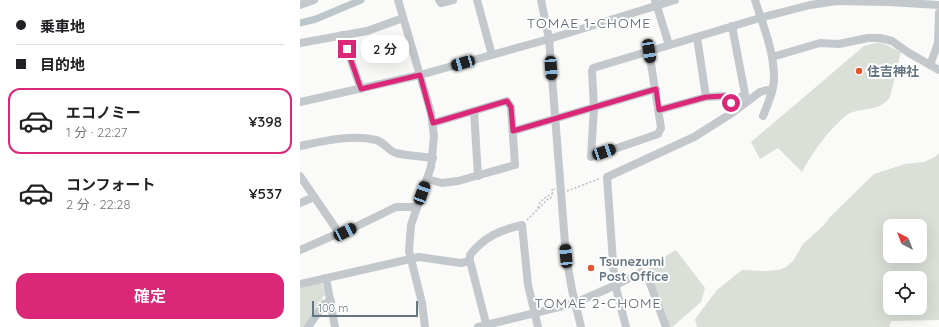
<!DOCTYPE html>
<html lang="ja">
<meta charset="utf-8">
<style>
body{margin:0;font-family:Quicksand,"Noto Sans JP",sans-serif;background:#f2f2f2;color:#202124;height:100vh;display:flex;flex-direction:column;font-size:15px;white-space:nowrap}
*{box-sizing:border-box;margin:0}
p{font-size:13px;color:#757577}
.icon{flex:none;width:22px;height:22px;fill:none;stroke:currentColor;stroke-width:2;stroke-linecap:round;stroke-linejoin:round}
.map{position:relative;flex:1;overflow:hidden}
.drawer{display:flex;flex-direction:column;background:#fff;width:300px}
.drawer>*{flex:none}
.guide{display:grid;align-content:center;height:88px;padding:0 16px;background:#fff}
.needle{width:26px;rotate:318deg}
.controls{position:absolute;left:583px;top:219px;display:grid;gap:8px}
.controls a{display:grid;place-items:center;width:44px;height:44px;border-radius:8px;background:#fff;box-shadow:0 4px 16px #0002;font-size:20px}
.scale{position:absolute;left:12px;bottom:10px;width:106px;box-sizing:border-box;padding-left:4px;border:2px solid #657683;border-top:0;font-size:11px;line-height:14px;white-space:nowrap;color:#657683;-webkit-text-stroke:3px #fff;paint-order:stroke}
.end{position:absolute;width:18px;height:18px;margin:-9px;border:5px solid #db2777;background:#fff;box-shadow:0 0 0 2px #fff}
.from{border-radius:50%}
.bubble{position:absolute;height:28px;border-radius:12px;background:#fff;box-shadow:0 4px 16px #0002;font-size:13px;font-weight:600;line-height:28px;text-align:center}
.car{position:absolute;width:12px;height:24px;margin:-12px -6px;border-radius:5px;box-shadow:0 0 3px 1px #0007;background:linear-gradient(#222 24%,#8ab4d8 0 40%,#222 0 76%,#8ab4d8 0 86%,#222 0)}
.guide b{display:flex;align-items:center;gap:14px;height:38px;font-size:15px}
.guide b+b{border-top:1px solid #e0e0e0}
.guide i{width:10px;height:10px;background:#202124}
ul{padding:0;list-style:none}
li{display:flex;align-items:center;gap:12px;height:66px;margin:0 8px 6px;padding:0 8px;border:2px solid transparent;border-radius:12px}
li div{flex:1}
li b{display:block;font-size:15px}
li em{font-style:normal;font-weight:600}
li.selected{border-color:#db2777}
li>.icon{width:36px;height:36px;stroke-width:1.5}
.button{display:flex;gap:8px;margin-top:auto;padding:8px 16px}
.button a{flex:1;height:46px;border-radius:12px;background:#db2777;color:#fff;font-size:16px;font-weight:600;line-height:46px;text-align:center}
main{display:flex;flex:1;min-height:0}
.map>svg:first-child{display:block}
</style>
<main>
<section class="drawer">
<div class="guide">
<b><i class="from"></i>乗車地</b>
<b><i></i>目的地</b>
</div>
<ul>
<li class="selected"><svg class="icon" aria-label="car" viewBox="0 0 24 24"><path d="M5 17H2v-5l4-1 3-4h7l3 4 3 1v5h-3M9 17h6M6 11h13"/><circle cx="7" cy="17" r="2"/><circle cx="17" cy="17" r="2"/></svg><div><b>エコノミー</b><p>1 分 · 22:27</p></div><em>¥398</em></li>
<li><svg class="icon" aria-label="car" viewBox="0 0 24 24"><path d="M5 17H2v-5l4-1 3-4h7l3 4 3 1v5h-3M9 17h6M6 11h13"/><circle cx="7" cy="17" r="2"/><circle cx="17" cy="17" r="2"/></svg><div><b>コンフォート</b><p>2 分 · 22:28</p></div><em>¥537</em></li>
</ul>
<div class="button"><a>確定</a></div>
</section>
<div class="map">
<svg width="639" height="327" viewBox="0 0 639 327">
<rect width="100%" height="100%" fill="#fafaf8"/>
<g fill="#dadfd7" fill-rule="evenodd">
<path d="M580 42 601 52 590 97C580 112 562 107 548 114 545 116 541 120 539 122 523 137 512 154 502 172L478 148 460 159 451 142 564 46Z"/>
<path d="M639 153V320L591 321 589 327H397L395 319 417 290 442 270 465 271 479 270 486 267 493 261 503 244 524 225 530 217 574 174 605 164 624 162 635 157ZM590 226H620V256H590ZM590 278H620V308H590Z"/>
<path d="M376 250 405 288 401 302 372 327 368 326 348 266Z"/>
<path d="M22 283 25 294 4 327H0V288Z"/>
</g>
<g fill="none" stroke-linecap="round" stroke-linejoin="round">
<path stroke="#bbc7cb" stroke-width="7" d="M0 23 16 19 61 0"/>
<g stroke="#bbbfc2" stroke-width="1.5" stroke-dasharray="2 2" stroke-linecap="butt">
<path d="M267 191 299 179"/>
<path d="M238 208C239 201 246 197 253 193L252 189H255"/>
<path d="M227 220 248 199 254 196"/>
</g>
<g stroke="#c3c8cc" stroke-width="8">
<path d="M98 0 131 113 134 136 131 167 111 225 109 251 122 303 125 327"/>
<path d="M139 0 141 3 153 0"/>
<path d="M177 0 192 55"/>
<path d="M241 0 249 39 266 256 272 290 281 327"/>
<path d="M355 0 369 45"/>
<path d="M455 0C463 25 474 51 474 78 474 90 468 104 463 116"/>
<path d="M0 5 14 0"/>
<path d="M42 35 61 89"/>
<path d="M397 37 406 97"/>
<path d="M0 43 67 31 103 18"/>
<path d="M349 51 361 128 358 134 291 157 294 108 292 71 293 68 460 18 510 5 537 1 588 2 639 5"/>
<path d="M472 57 520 43 539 44 568 38H580L592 41 609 53 639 70"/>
<path d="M630 65 638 43 639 13"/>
<path d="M0 102 120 75 249 39 375 0"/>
<path d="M359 110 406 97 425 96 427 99 431 103 445 94 432 26"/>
<path d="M174 111 178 176"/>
<path d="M213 131 356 89"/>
<path d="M0 146C24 141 51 134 76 140 84 142 89 151 96 153 108 156 121 156 133 158"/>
<path d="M0 176 39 233 0 250"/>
<path d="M127 179 142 183 158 181 215 165 211 107 207 101 133 123"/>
<path d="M0 203 14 197"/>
<path d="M39 233 45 232 96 207H117"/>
<path d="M26 278 35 327"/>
<path d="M0 284 119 257 161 263 170 261"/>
<path d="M8 327 24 304 31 301"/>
<path d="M178 327 275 303 316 285 341 272 347 275 366 327"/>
<path d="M187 327 170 261V255C184 237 200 230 222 225L228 285 238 327"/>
<path d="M326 327 317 292 314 276 307 177 394 137 432 113 460 92 467 90 472 92"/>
</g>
</g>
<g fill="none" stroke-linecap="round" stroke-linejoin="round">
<path stroke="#db2777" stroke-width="5" d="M47 49 61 89 120 75 133 123 207 101 211 107 213 131 356 89 359 110 406 97 426 96 427 99 431 103"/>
</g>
<g fill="#e4572e" stroke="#fff" stroke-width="1.5">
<circle cx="559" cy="71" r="4"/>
<circle cx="291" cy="268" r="4"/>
</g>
<g text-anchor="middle" stroke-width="4" stroke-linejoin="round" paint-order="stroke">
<g font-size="13" font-weight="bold" fill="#657683" stroke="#fff" text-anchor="start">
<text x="567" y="76">住吉神社</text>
<text x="299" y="266">Tsunezumi<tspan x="299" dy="15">Post Office</tspan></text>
</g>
<g font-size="14" letter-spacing="1" fill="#57646e" stroke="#fff">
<text x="289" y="28">TOMAE 1-CHOME</text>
<text x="298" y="308">TOMAE 2-CHOME</text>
</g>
</g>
</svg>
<div class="controls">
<a><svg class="needle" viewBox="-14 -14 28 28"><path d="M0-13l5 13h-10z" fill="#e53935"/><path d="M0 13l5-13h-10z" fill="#757577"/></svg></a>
<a><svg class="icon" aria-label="locate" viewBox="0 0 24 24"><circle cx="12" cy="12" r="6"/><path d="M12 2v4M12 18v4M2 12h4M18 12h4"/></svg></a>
</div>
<div class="scale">100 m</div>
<i class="end from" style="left:431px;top:103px"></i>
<i class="end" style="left:47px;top:49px"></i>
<div class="bubble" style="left:61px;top:35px;width:48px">2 分</div>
<i class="car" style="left:349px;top:51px;rotate:171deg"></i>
<i class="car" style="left:163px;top:63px;rotate:254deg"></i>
<i class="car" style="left:251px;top:68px;rotate:176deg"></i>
<i class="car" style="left:304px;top:152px;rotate:71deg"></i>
<i class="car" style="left:122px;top:193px;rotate:20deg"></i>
<i class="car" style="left:45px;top:232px;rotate:63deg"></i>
<i class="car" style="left:266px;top:256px;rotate:355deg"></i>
</div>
</main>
